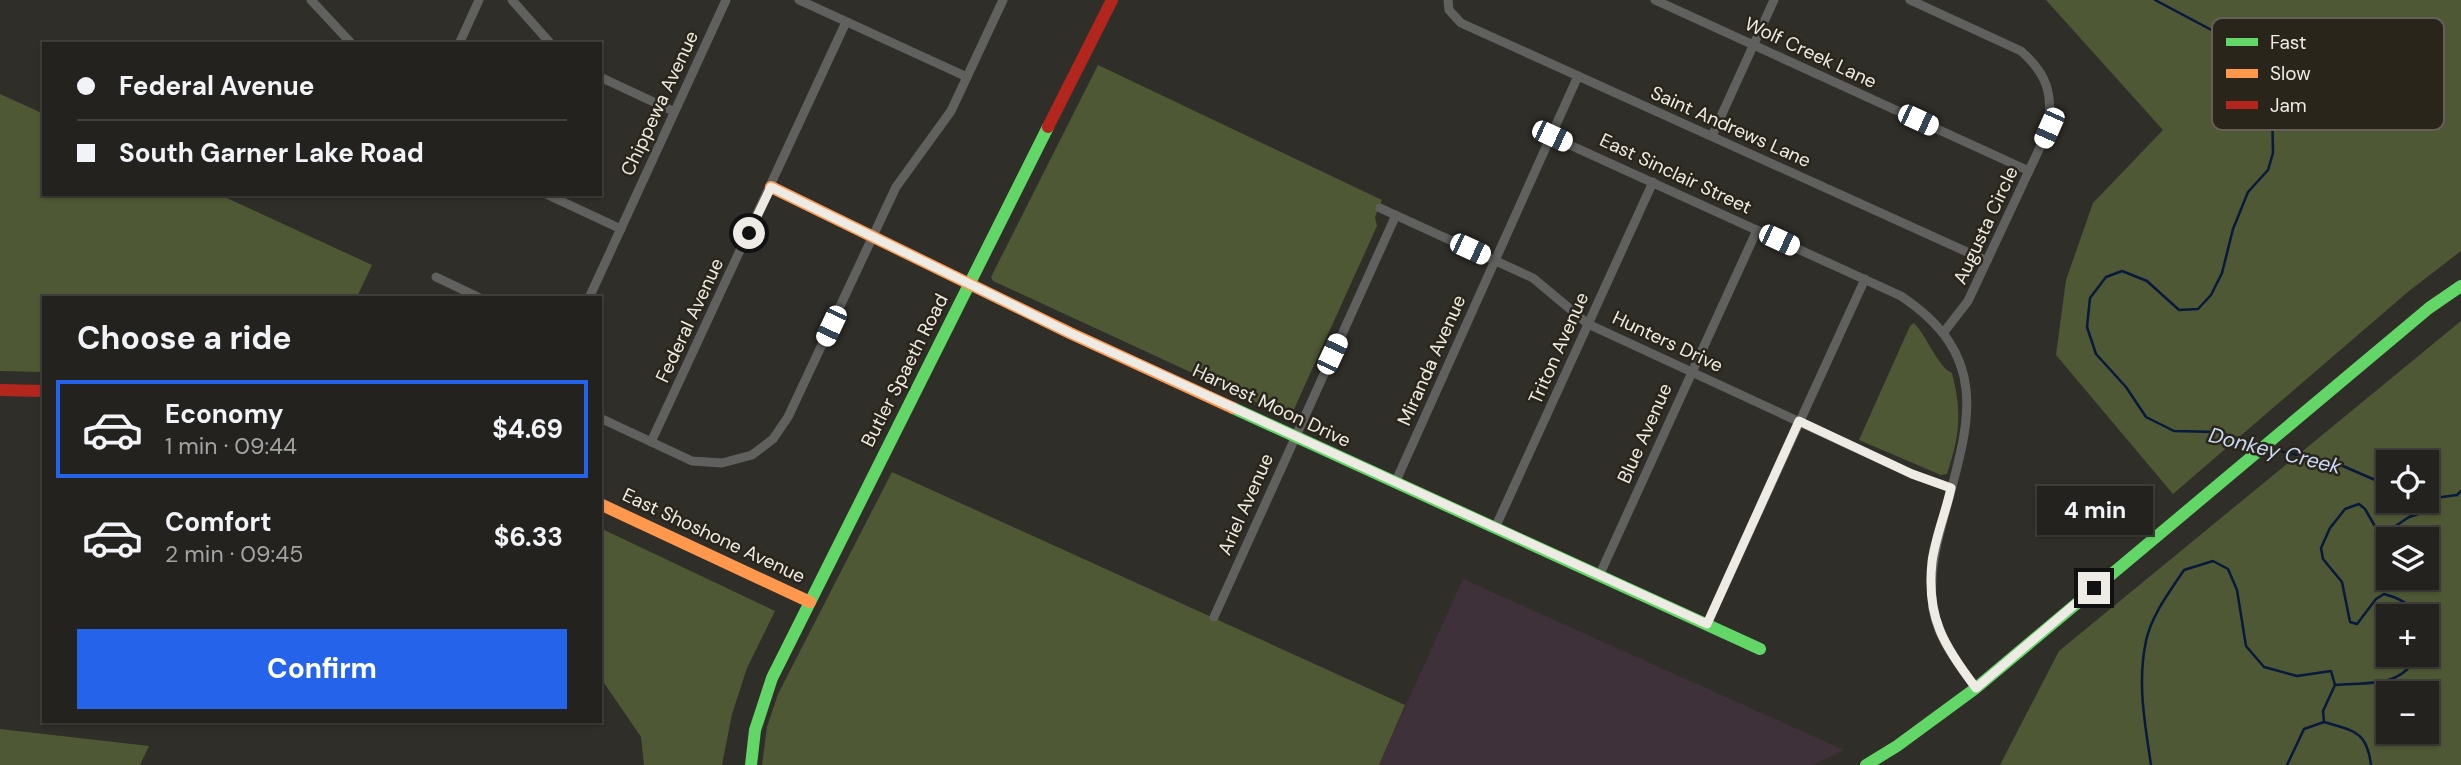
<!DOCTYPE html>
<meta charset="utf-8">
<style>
body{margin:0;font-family:"DM Sans",sans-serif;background:#2c2a27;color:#f1f3f6;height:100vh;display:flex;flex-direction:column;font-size:26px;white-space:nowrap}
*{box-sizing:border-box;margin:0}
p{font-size:23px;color:#a3a4a4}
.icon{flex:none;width:38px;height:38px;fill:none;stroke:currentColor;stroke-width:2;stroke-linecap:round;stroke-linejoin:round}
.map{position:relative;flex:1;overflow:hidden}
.sheet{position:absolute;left:42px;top:296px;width:560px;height:427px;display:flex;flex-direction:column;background:#24221e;border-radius:0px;box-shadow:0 2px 5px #0004,0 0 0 2px #413f3c}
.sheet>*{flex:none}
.guide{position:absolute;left:42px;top:42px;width:560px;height:154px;border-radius:0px;box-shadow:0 2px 5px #0004,0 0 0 2px #413f3c;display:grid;align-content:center;height:154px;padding:0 35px;background:#24221e}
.fabs{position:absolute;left:2376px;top:450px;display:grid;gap:14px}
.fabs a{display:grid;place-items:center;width:63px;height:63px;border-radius:0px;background:#24221e;box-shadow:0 2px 5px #0004,0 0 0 2px #413f3c;font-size:35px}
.end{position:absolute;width:32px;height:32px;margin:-16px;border:9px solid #eeebe4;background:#111;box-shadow:0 0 0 4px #111}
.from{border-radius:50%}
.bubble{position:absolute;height:49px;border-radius:0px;background:#24221e;box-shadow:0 2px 5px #0004,0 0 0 2px #413f3c;font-size:23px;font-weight:700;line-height:49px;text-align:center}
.car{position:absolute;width:21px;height:42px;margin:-21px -10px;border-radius:9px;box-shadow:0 0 5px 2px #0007;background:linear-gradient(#fff 24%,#345 0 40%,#fff 0 76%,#345 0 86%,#fff 0)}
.guide b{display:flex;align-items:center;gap:24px;height:66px;font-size:26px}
.guide b+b{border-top:2px solid #413f3c}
.guide i{width:18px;height:18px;background:#f1f3f6}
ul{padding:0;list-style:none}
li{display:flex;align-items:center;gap:21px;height:98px;margin:0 14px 10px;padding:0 21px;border:4px solid transparent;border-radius:0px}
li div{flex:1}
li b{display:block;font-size:26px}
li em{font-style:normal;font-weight:700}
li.selected{border-color:#2563eb}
li>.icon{width:63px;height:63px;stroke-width:1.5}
h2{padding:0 35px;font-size:32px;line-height:84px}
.primary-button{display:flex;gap:14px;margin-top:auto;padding:14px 35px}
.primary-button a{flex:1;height:80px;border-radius:0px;background:#2563eb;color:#fff;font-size:28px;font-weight:700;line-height:80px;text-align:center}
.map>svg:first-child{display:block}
</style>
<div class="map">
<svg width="2461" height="765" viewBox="0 0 2461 765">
<rect width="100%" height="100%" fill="#302e28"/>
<path fill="#3f313a" d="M1463 579 1844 750 1813 765H1379Z"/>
<g fill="#4e5834" fill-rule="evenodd">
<path d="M2046 0H2461V251L2409 291 2173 494 2056 355 2066 280 2093 203 2163 130Z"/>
<path d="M1098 65 1382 200 1375 217 1377 226 1290 418 993 281 991 277Z"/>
<path d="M0 94 44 114V194H218L372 265 357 297 44 298V372L0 371Z"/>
<path d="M2461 321V765H2000L2059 651ZM2427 462V500H2389V462ZM2389 539H2427V578H2389ZM2427 616V654H2389V616ZM2427 693V732H2389V693Z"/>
<path d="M1914 323C1927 336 1937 366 1952 373 1962 412 1960 435 1947 474L1941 475 1859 440 1910 326Z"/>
<path d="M892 472 1405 705 1379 765H762L767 727 778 694Z"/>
<path d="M600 528 775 611 747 668 732 714 722 765H644L641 737 600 677Z"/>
<path d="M0 729 149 746 140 765H0Z"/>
</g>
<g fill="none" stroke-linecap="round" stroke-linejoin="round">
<g stroke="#07193d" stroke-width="2.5">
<path d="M2155 0 2219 34 2247 61 2272 107 2273 153 2268 170 2248 192 2233 229 2222 273 2211 295 2198 309 2179 310 2147 281 2122 271 2106 277 2090 298 2087 327 2096 354 2126 387 2146 417 2174 431 2218 432 2257 445"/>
<path d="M2270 449 2336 463 2389 486"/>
<path d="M2427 499 2457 495 2461 491"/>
<path d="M2417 616C2409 603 2399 598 2384 594L2376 599 2357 624 2350 622 2342 582 2323 559 2321 548 2330 528 2345 509 2359 504 2365 509 2376 528 2388 531 2409 517 2430 510 2431 499"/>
<path d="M2151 765C2145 724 2137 683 2146 641 2151 616 2170 591 2184 570L2213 561 2228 569 2237 590 2246 646 2264 667 2297 676 2331 671 2335 685"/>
<path d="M2287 765 2304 729 2324 722"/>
<path d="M2371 765C2367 731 2354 731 2324 722L2323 711 2335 685C2365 682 2403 689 2417 654"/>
</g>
<g stroke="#60615f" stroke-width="9">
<path d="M311 0 352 44"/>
<path d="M512 0 551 44"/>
<path d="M799 0 967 77"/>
<path d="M1448 0 1449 10 1461 23 1987 261"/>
<path d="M1655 0 2029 171"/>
<path d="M1910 0 2021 51C2048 75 2052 93 2049 128L1968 301 1944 332"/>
<path d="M459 44 479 0"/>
<path d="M600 77 673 111"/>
<path d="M1537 130 1901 296C1995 359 1968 426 1943 520 1936 546 1930 571 1932 598 1933 633 1956 661 1976 688"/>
<path d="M1712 136 1774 0"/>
<path d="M546 194 621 229"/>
<path d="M1380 208 1533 278 1588 324 1912 474 1951 488"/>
<path d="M436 277 480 298"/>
<path d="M589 298 726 0"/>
<path d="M600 418 692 461 722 463 752 455 773 439 788 417 896 187 951 111 1003 0"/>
<path d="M651 442 846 22"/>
<path d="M1395 483 1578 76"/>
<path d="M1495 528 1653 182"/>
<path d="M1599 576 1757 230"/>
<path d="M1214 617 1396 215"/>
<path d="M1707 624 1865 279"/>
</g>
<g stroke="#63d668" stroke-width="12">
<path d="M1233 408 1760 649"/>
<path d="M751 765 755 730 772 678 1048 127"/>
<path d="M1866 765 1897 746 1976 688 2429 308 2461 286"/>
</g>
<g stroke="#ff974d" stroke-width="12">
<path d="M771 187 1070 333 1233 408"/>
<path d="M600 504 810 602"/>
</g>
<g stroke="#b3261e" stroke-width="12">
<path d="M1048 127 1112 0"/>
<path d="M0 390 44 391"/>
</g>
</g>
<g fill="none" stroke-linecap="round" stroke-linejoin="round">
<path stroke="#eeebe4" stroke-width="9" d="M749 233 771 187 1070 333 1707 624 1799 421 1912 474 1951 488C1946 512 1935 538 1932 562 1926 617 1944 646 1976 688L2094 588"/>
</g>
<g text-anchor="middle" stroke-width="5" stroke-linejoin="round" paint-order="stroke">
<g font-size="19" fill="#eeebe4" stroke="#2a251b">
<text transform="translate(1811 52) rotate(25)" y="7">Wolf Creek Lane</text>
<text transform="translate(659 103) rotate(-65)" y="7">Chippewa Avenue</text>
<text transform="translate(1731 126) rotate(24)" y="7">Saint Andrews Lane</text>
<text transform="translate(1676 173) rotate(25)" y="7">East Sinclair Street</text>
<text transform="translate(1985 225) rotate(-65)" y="7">Augusta Circle</text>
<text transform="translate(689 320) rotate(-65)" y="7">Federal Avenue</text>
<text transform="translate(1668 341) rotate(25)" y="7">Hunters Drive</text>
<text transform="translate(1558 348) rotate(-66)" y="7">Triton Avenue</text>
<text transform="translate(1431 360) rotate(-66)" y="7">Miranda Avenue</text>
<text transform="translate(904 370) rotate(-63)" y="7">Butler Spaeth Road</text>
<text transform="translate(1272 405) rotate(25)" y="7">Harvest Moon Drive</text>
<text transform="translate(1644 433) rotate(-66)" y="7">Blue Avenue</text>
<text transform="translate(1245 504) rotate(-66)" y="7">Ariel Avenue</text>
<text transform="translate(714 535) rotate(25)" y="7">East Shoshone Avenue</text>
</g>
<g font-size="21" font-style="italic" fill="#c9dbf8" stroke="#2a251b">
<text transform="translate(2275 451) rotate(14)" y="7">Donkey Creek</text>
</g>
</g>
<rect x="2212" y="18" width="232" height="112" rx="10" fill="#2a251b" stroke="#656057" stroke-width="2"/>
<rect x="2226" y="38" width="32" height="8" fill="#63d668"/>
<rect x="2226" y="69" width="32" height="9" fill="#ff974d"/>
<rect x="2226" y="101" width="32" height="8" fill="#b3261e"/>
<g font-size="19" fill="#eeebe4">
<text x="2270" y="49">Fast</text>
<text x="2270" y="80">Slow</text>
<text x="2270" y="112">Jam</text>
</g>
</svg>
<div class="fabs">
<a><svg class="icon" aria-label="locate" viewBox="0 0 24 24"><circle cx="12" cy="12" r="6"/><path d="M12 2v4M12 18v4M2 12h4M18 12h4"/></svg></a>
<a><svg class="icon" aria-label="layers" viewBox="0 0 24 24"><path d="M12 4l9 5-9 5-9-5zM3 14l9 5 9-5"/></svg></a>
<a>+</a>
<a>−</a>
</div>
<i class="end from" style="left:749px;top:233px"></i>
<i class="end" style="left:2094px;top:588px"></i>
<div class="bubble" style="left:2037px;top:486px;width:116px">4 min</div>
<i class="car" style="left:1918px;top:120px;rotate:115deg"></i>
<i class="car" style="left:2049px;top:128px;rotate:204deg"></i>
<i class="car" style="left:1552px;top:136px;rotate:115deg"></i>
<i class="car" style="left:1779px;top:240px;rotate:115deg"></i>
<i class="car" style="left:1470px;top:249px;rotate:115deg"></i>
<i class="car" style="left:831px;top:326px;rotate:205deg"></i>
<i class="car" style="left:1332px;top:354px;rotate:25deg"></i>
<div class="guide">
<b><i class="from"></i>Federal Avenue</b>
<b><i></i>South Garner Lake Road</b>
</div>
<section class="sheet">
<h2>Choose a ride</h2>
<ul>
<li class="selected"><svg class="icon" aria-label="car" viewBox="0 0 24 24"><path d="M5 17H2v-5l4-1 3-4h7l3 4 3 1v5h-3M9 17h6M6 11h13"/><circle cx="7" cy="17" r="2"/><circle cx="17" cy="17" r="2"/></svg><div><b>Economy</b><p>1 min · 09:44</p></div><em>$4.69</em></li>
<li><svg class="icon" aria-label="car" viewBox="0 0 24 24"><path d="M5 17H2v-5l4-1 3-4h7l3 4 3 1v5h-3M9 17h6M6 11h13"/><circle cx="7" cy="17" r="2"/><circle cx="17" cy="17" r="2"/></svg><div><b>Comfort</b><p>2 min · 09:45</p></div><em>$6.33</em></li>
</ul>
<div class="primary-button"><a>Confirm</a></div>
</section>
</div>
